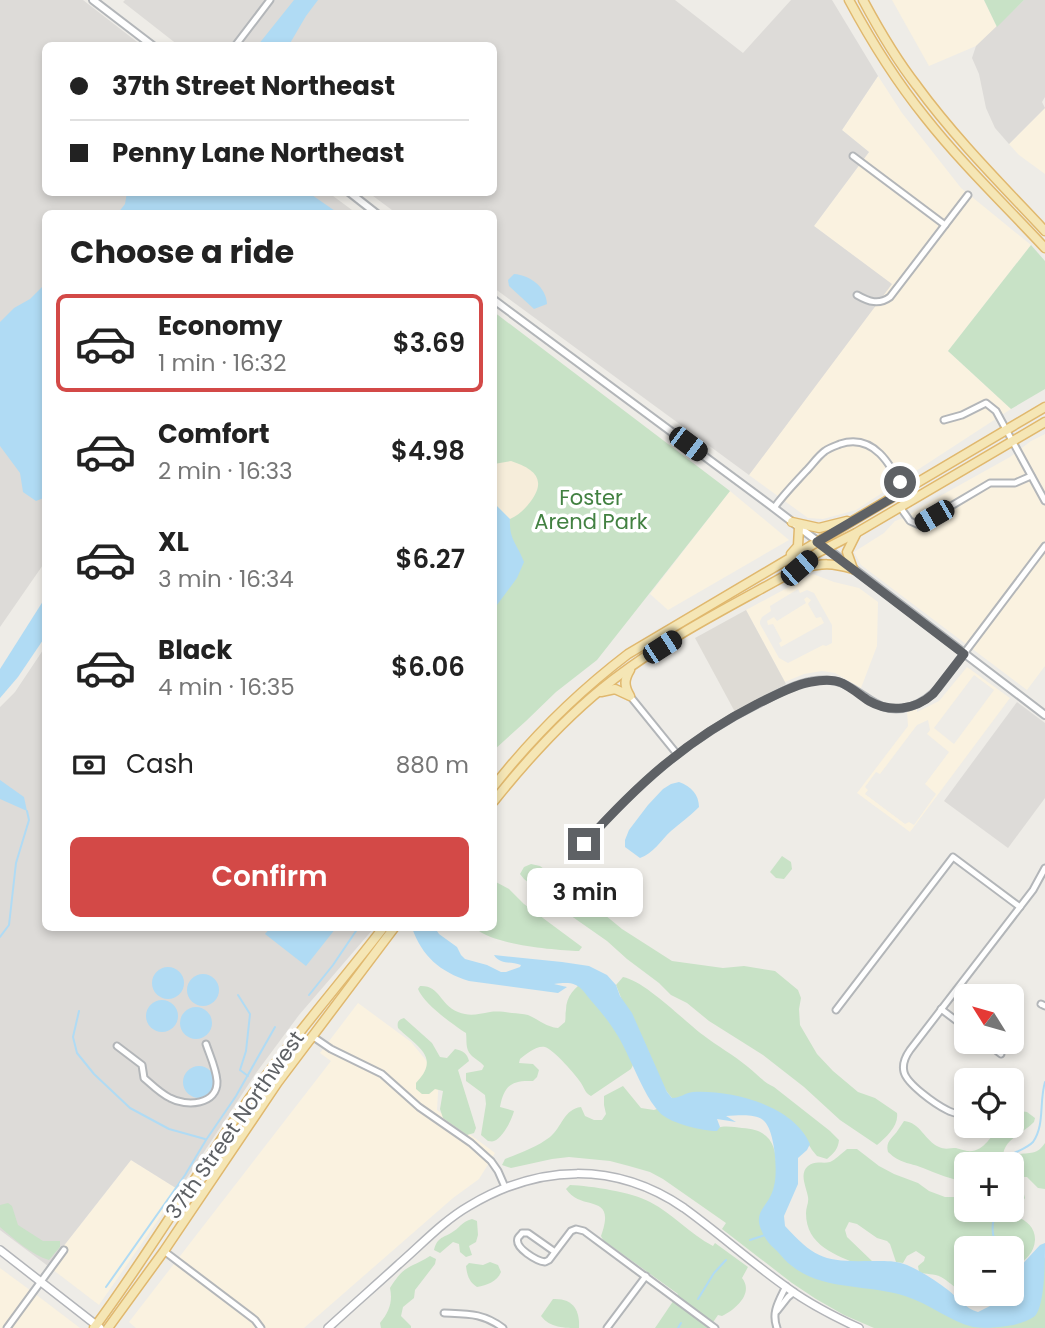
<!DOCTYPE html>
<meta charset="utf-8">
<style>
body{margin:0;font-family:Poppins,sans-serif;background:#f2f2f2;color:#222;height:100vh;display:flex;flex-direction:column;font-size:26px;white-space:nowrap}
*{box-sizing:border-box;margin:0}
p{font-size:23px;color:#767676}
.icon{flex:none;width:38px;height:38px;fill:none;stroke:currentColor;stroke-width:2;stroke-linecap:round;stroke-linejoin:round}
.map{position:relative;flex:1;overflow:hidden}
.panel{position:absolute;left:42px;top:210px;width:455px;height:721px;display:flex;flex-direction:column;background:#fff;border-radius:10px;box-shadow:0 4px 10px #0003}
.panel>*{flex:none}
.guide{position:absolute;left:42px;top:42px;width:455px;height:154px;border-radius:10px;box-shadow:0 4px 10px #0003;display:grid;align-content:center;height:154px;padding:0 28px;background:#fff}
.needle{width:46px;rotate:307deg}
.buttons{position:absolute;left:954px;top:984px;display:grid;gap:14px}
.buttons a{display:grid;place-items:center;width:70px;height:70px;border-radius:10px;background:#fff;box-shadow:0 4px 10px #0003;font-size:35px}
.end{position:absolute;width:32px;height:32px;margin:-16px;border:9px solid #5e6165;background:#fff;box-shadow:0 0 0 4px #fff}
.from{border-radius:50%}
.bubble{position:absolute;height:49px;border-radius:10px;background:#fff;box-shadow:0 4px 10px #0003;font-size:23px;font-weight:600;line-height:49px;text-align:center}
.car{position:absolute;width:21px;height:42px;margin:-21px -10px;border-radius:9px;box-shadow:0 0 5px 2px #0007;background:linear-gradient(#222 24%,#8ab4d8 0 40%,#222 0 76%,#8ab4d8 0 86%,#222 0)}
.guide b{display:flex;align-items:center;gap:24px;height:66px;font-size:26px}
.guide b+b{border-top:2px solid #e0e0e0}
.guide i{width:18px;height:18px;background:#222}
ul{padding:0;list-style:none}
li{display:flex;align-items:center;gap:21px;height:98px;margin:0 14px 10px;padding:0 14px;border:4px solid transparent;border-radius:10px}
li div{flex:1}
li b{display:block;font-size:26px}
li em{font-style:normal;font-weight:600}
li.current{border-color:#d34947}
li>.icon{width:63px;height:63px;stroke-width:1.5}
h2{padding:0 28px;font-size:32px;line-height:84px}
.pay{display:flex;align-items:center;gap:18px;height:77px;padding:0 28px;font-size:26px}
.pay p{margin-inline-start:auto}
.primary-button{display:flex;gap:14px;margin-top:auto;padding:14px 28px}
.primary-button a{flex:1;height:80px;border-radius:10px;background:#d34947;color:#fff;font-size:28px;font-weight:600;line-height:80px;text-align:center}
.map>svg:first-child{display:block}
</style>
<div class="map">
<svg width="1045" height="1328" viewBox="0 0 1045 1328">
<rect width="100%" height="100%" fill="#eeece7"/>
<g fill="#faf2e0" fill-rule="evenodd">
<path d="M892 0H984L997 27 976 46 929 66Z"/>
<path d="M878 76 902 113 961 188 1031 245 948 351 1011 409 856 510 823 519 808 518 749 475 891 284 814 226 869 152 842 130Z"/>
<path d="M1045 108V174L1019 155 1009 144Z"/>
<path d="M1045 434V666L1027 690 861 565 854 552 884 533 895 521 906 517 924 505 1010 457 1031 441Z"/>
<path d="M730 491 789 540 668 610 650 594Z"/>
<path d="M813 574 834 582 859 588 878 602 877 646 861 688 835 673 822 671 804 674 785 682 746 610ZM798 589 800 593 807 590 814 593 832 625V643L826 646 823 645 788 663 779 658 760 624V621L762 617 771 611 770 606Z"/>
<path d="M807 597 811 600 808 604 816 618 821 617 824 623 781 647 779 643 782 641 773 624 768 625 767 621 774 617 777 621 806 603 804 599Z"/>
<path d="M967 667 1010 698 910 832 857 793 908 726 907 711 917 709V712L939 701ZM974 675 994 690 954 744 934 728ZM928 720 930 730 927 734 949 752 925 784 936 794 914 825 909 822 905 824 865 794 868 790 865 787 876 772 880 774 917 725Z"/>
<path d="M358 1003 411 1042 439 1076 437 1110 495 1153 479 1179 453 1198 304 1328H136L129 1322 331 1061 320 1053Z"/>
<path d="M131 1160 179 1190 99 1305 48 1266Z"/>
<path d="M0 1268 34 1293 80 1328H0Z"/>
</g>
<g fill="#dddbd8">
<path d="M0 0H83L141 45 46 46V192L329 193 356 213 46 214 45 562 0 627Z"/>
<path d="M125 0H675L743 53 791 0H832L878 76 842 130 869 152 814 226 892 284 749 475 494 288V214L396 213 369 193 494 192V46L178 45 123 2Z"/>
<path d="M1024 0H1045V97L1042 102 1045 108 1009 144 995 128 986 108 979 74 972 58 976 46Z"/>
<path d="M45 647 46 928H374L299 1015 256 1073 179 1190 131 1160 48 1266 0 1230V707L15 692Z"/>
<path d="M1017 702 1045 723V798L1008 848 944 801Z"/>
</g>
<path fill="#dedbd5" d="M746 610 786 684 735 712 695 638Z"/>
<g fill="#c8e2c6">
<path d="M984 0H1024L997 27Z"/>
<path d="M1031 245 1045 261V389L1011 409 948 351Z"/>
<path d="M494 312 730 491 597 660 556 692 526 721 494 750Z"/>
<path d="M782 856 791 862 792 869 784 879 776 878 770 872Z"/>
<path d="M531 864 540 866 548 872 560 886 579 899 594 906 622 929 672 961 723 968 744 966 775 971 798 990 801 998 799 1009 800 1025 817 1054 833 1071 858 1092 875 1098 897 1113C899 1126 886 1137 877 1145L840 1120 804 1087 763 1055 709 1021 687 1003 671 995 659 983 627 959 607 941 557 906 524 879 520 874 524 867Z"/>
<path d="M494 881 509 889 524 904 582 947 579 951C554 950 493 945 475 928H494Z"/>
<path d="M623 977C645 981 683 1020 703 1035 717 1046 734 1055 748 1067 757 1074 763 1082 774 1087L830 1131 839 1140C838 1149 834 1153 827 1159L817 1156 812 1150 807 1142 785 1119 678 1101 672 1098 667 1092 639 1043 616 985Z"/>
<path d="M586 980 635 1061 631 1069 591 1096C585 1093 585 1089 581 1083 576 1075 554 1050 545 1047 537 1045 526 1054 520 1059L519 1063 533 1064 539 1070 537 1077 533 1081C512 1080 504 1085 500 1107L514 1111C512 1119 503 1138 494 1141 492 1142 490 1141 488 1141L481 1135 486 1104 485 1095 466 1081V1073L482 1070 484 1066C480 1061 475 1059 471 1055 465 1049 467 1040 466 1033 452 1024 424 1004 418 989L420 986C440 985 439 1004 458 1012 470 1017 478 1014 490 1012 497 1011 505 1012 512 1013 517 1013 523 1014 528 1015 538 1019 546 1027 558 1028L565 1022C566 1018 565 1014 566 1010 566 996 575 987 586 980Z"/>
<path d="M404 1018 432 1043 440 1057 447 1058 455 1049C463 1051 467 1053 469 1061L458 1070 476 1128 474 1133 467 1135 443 1118 440 1109 443 1091 435 1089 429 1094H422L416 1089V1083C442 1057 416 1046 398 1028 397 1022 398 1020 404 1018Z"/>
<path d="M623 1086 641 1108 654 1110 660 1108 715 1129C723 1125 733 1127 742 1128 792 1130 771 1180 776 1212 777 1224 785 1237 789 1248L955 1311 999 1320 1045 1257V1328H874L844 1315 816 1299 792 1283 722 1229 726 1223 663 1179 650 1172 629 1166 610 1161 569 1157 552 1159 511 1168 502 1165 505 1159C520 1153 537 1147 550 1137 562 1127 564 1109 581 1107L585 1116 594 1120H602L606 1114 604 1105V1096Z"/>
<path d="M1012 1110 1027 1112 1035 1118 1034 1122C1022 1135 998 1140 1004 1164H966V1182C951 1179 937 1174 923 1168 908 1162 901 1164 888 1152 885 1141 893 1138 898 1130 900 1127 902 1124 904 1121 920 1122 925 1141 939 1147 945 1150 950 1148 956 1148 959 1149 963 1150 967 1151 984 1153 991 1135 1001 1125H1012Z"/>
<path d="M1045 1143V1189L1038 1188 1027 1177H1024L1022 1187 1025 1198 1023 1201 1017 1203 1013 1201 1012 1164H1008V1159C1022 1148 1034 1160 1045 1143Z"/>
<path d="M847 1149H857L879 1166 894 1174 918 1183 929 1191 945 1197H962L966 1199V1209C986 1209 1036 1211 1035 1240 1034 1255 1023 1262 1012 1268V1248H966V1293H999C975 1313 960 1288 941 1277 934 1273 926 1275 919 1272L918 1266 924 1261 925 1257 916 1251 907 1256 903 1263 896 1262 890 1244 887 1241 877 1238 857 1224 849 1222 845 1230 847 1237 873 1262 862 1266C836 1255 806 1246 806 1213 806 1207 809 1203 808 1197 806 1186 799 1174 808 1166 815 1160 822 1164 830 1162 835 1160 842 1153 847 1149Z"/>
<path d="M570 1185C591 1186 632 1192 650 1202 673 1214 690 1234 713 1246L715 1243 748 1267 742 1278C754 1293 736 1309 722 1316L718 1315 709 1328H655L678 1294 603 1240 601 1236C617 1191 582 1213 566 1189Z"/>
<path d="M8 1203 12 1206 18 1225 43 1241H60V1247L49 1260C32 1255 14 1239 0 1227V1205Z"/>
<path d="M472 1219 477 1221 478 1235 476 1242 469 1246 472 1255 466 1257 460 1252 459 1244 453 1242 440 1253 434 1250C437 1238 442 1238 451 1233 460 1228 461 1222 472 1219Z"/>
<path d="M430 1256 436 1259 435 1264 415 1290 414 1298 403 1307 401 1316 411 1326V1328H381L380 1323C389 1312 393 1302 390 1288 405 1264 409 1269 430 1256Z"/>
<path d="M490 1262 498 1265 501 1272C497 1282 487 1285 477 1287 469 1282 467 1275 466 1266L469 1263 483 1265Z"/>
<path d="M553 1299C573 1298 580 1310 579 1328 564 1328 550 1328 541 1316Z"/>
</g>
<path fill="#f6edda" d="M511 461C532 468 548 478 531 501 525 509 519 515 510 519L509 527 494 544V464Z"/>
<g fill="#b0dbf4">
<path d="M294 0H318L306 16 289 45H258Z"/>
<path d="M127 192 309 193 338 213H118L125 204Z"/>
<path d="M514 274C530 275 546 287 547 304L534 309 509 286 508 280Z"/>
<path d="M45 284 46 497 36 501 23 492 20 473 0 446V322L14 308 30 299Z"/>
<path d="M494 503 510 519C509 540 517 543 524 562L517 578 494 609Z"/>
<path d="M45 598V637L18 677 0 698V669Z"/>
<path d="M0 780 24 797 27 811 0 799Z"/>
<path d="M679 782C691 786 699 795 699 807 690 816 680 823 671 831 661 840 653 854 640 858L625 847V840L629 830 648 805 663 789 671 784Z"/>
<path d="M270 928H336L306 966 265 934Z"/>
<path d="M412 928H435L439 934 457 947 461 955 465 959 487 965 501 972H506L520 967 521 965C511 961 500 965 494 955L562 962 589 966 607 975 616 985 620 996 632 1013 667 1092 672 1098C680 1098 685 1093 693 1092 732 1090 793 1105 810 1144L807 1150 798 1158V1184L784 1216 785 1226C815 1259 826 1262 870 1261 882 1261 896 1260 907 1265 921 1271 936 1281 948 1290 958 1298 966 1309 978 1312L992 1305H1002L1009 1302 1013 1294 1017 1270 1040 1245 1045 1243C1045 1260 1045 1305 1035 1316 1025 1323 1012 1326 999 1327 991 1328 981 1328 973 1327 951 1322 928 1303 905 1296 868 1284 823 1291 792 1266 786 1262 782 1256 777 1251 773 1247 769 1244 766 1239 748 1210 769 1210 774 1186 778 1172 775 1129 763 1120 753 1113 737 1116 726 1116L736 1122 717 1119 720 1127 717 1131C702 1131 673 1124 661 1114 647 1100 638 1076 629 1058 620 1037 609 1021 594 1004 580 988 580 980 554 984L567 987 558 993 469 981C440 972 422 956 412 928Z"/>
<circle cx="168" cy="983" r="16"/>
<circle cx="203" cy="990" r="16"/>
<circle cx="162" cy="1016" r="16"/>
<circle cx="196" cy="1023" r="16"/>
<circle cx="199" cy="1082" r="16"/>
</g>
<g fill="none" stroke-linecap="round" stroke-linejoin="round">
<g stroke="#b0dbf4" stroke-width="2">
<path d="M0 937 9 925 16 863 29 820 27 811"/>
<path d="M238 995 250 1014 246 1051 240 1070 248 1076"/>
<path d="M309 995 333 965 358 928"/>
<path d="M79 1011 73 1037 77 1053 94 1074 130 1108 169 1129 205 1139"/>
<path d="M1001 1164C1012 1150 1023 1152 1033 1142 1045 1125 1039 1102 1045 1082"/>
<path d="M996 1209C992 1223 990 1236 999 1248"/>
<path d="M750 1240 765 1235"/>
<path d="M1012 1261 1019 1267"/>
<path d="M106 1287 185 1175 206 1140 236 1096 275 1027"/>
<path d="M698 1299 714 1273 726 1260"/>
<path d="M678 1328 681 1323"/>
</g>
<g stroke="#b3b6b9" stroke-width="9">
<g id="minor">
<path d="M235 46 270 0"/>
<path d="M853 156 945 225"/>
<path d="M857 295C869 302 879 305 890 297L968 195"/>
<path d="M944 420 962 415 986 403 996 411 1045 501"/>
<path d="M900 507 910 521 919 525 990 483H1015L1031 476"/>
<path d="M774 508C783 495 795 483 806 471 812 465 818 456 825 451 829 448 835 446 840 444 874 433 891 465 904 491"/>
<path d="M630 696 677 754"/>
<path d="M584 844C637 785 687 739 758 704 775 695 794 684 812 681 823 679 834 680 844 684 869 695 881 717 912 706 923 702 930 697 938 688L1045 546"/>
<path d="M1041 1004 1045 1006"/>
<path d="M941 1009 966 1028"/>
<path d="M836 1010 953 857 1020 907"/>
<path d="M312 1036 331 1049 382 1074 419 1107 471 1143 491 1161 498 1171 505 1187"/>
<path d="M984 1041 1001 1054"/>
<path d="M117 1046 142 1065 144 1078C152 1085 161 1094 170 1098 186 1107 218 1105 217 1081 216 1068 210 1056 206 1044"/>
<path d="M964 1115C958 1114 952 1113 947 1110 935 1104 907 1084 904 1072 902 1064 905 1057 910 1050L1033 890 1045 868"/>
<path d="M164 1251 255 1320 261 1328"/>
<path d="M555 1252 528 1233H522C521 1235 519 1236 518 1238 514 1248 537 1261 545 1262L549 1260 571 1231 576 1229 584 1231 715 1328"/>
<path d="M777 1311 788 1297 794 1292"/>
<path d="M444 1313C468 1314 483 1313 503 1328"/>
<path d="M7 1328 64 1250"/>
<path d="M607 1328 646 1276"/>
<path d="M777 1328C771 1312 779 1301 786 1286"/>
</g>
</g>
<g stroke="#b3b6b9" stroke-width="10">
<g id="tertiary">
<path d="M93 0 153 46"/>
<path d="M349 192 377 214"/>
<path d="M494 300 774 508 1045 715"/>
</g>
</g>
<g stroke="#b3b5b9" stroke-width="10">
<g id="secondary">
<path d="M0 1250 100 1328"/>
<path d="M328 1328C352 1306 376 1285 399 1264 422 1244 443 1221 469 1206 539 1164 615 1161 684 1208 720 1234 753 1264 789 1289 811 1305 835 1317 859 1328"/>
</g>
</g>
<g stroke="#e0b86e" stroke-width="11">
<g id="primary">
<path d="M849 0C871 41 896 81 925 117 962 164 1005 205 1045 248"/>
<path d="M863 0C879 30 896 59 917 86 955 138 1001 184 1045 231"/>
<path d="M792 522 819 528 847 521"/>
<path d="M791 554 798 546 799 528"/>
<path d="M801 568C824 563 831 563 853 569"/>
<path d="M853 569 847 552 856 534"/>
<path d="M601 692 615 689 628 695"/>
<path d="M630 696C624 686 624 680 630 670"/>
<path d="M494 786C534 735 577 693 628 654L1045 407"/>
<path d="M494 801C530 756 568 714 614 679 671 635 737 603 799 568L817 553 856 533 1045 422"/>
<path d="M94 1328C149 1254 196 1174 249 1099 291 1040 339 985 383 928"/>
<path d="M108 1328 164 1251 278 1082 394 928"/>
</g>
</g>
<use href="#minor" stroke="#fff" stroke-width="5"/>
<use href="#tertiary" stroke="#fff" stroke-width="6"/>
<use href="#secondary" stroke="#fff" stroke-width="7"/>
<use href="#primary" stroke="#f5e6b5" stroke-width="8"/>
</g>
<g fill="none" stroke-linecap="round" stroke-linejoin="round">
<path stroke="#5e6165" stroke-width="9" d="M584 844C637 785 686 740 757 704 774 696 793 685 811 682 821 680 833 679 842 683 852 688 860 695 869 701 890 713 915 710 933 694L964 654 817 542 904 491 900 482"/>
</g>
<g text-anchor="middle" stroke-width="7" stroke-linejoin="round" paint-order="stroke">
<g font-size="21" fill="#428141" stroke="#fff">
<text x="591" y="505">Foster<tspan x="591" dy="24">Arend Park</tspan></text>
</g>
<g font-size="21" fill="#5e6165" stroke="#fff">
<text transform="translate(235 1125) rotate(-55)" y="7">37th Street Northwest</text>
</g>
</g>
</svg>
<div class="buttons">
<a><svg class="needle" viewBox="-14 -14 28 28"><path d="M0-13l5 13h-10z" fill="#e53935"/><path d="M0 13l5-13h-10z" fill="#767676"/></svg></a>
<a><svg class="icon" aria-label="locate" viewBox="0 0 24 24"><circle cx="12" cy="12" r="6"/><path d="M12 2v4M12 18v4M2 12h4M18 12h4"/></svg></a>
<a>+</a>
<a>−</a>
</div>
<i class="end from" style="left:900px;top:482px"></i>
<i class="end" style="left:584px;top:844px"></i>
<div class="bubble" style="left:527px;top:868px;width:116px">3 min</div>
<i class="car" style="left:688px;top:444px;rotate:127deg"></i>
<i class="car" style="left:934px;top:516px;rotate:240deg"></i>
<i class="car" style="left:799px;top:568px;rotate:49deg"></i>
<i class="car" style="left:662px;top:647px;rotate:57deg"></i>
<div class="guide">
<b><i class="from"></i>37th Street Northeast</b>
<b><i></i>Penny Lane Northeast</b>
</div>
<section class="panel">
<h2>Choose a ride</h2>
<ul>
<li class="current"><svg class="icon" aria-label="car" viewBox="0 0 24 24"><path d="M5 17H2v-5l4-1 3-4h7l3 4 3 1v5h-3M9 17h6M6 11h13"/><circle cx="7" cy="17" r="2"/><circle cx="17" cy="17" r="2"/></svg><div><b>Economy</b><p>1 min · 16:32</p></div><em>$3.69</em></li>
<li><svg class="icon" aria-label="car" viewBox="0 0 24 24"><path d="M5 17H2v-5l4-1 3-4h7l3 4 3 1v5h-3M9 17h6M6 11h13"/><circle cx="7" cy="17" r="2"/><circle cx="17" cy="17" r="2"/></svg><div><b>Comfort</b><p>2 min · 16:33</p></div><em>$4.98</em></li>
<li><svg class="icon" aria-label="car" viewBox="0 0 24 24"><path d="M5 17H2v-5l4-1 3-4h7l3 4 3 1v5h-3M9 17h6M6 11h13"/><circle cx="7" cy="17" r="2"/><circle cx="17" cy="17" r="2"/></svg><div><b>XL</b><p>3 min · 16:34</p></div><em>$6.27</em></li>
<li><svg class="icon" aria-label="car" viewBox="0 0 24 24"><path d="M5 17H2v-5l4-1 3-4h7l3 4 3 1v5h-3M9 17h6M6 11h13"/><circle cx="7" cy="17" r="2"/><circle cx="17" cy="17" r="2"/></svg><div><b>Black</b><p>4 min · 16:35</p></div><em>$6.06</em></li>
</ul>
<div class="pay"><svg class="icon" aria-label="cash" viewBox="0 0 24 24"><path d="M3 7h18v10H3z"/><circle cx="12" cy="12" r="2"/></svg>Cash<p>880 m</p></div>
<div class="primary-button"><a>Confirm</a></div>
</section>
</div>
